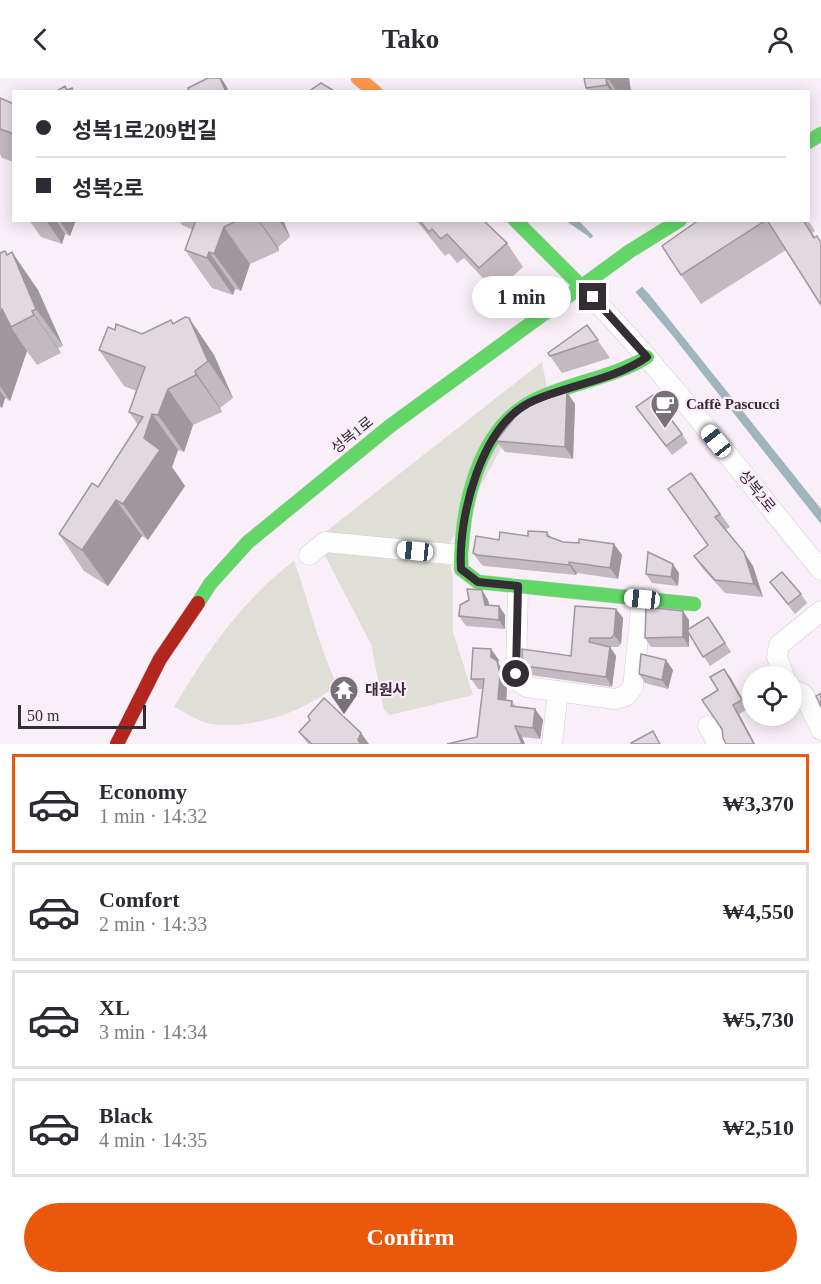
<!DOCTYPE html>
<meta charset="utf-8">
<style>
body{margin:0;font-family:"Times New Roman","Noto Sans KR",serif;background:#f2f2f3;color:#2b2b33;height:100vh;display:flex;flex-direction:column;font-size:22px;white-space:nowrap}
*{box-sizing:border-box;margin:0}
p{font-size:20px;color:#7c7c81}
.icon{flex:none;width:33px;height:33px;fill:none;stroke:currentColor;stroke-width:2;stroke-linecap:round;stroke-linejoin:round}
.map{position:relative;height:666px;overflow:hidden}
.drawer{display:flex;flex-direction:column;background:#fff;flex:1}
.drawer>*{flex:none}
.hud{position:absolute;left:12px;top:12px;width:798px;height:132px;border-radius:0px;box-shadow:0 3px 15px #0003;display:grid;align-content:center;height:132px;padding:0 24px;background:#fff}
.fabs{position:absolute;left:742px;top:588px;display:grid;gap:12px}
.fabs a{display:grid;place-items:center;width:60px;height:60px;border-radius:50%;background:#fff;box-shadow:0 3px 15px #0003;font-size:30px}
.scale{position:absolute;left:18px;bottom:15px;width:128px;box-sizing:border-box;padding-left:6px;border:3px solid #342d33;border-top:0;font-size:16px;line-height:21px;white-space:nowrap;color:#342d33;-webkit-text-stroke:4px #fdebfb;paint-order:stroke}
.end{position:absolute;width:27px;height:27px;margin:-14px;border:8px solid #342d33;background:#fff;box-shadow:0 0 0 3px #fff}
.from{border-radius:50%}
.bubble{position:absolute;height:42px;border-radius:21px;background:#fff;box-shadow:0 3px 15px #0003;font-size:20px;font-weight:700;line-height:42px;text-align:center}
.car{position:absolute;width:18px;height:36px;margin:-18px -9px;border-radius:8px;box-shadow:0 0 4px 2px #0007;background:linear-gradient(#fff 24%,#345 0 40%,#fff 0 76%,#345 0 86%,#fff 0)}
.hud b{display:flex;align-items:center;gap:21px;height:57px;font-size:22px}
.hud b+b{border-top:2px solid #e1e1e2}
.hud i{width:15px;height:15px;background:#2b2b33}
ul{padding:10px 0 0;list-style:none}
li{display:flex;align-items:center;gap:18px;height:99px;margin:0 12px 9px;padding:0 12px;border:3px solid #e1e1e2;border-radius:0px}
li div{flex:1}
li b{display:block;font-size:22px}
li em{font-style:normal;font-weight:700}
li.selected{border-color:#ea580c}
li>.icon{width:54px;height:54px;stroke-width:1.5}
.button{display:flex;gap:12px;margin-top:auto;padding:12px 24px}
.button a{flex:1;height:69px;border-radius:36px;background:#ea580c;color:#fff;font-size:24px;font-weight:700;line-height:69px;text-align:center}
header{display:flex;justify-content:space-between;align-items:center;height:78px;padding:0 24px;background:#fff;font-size:27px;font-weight:700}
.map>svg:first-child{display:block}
</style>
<header><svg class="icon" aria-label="back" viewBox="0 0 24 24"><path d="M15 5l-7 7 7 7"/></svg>Tako<svg class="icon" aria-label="person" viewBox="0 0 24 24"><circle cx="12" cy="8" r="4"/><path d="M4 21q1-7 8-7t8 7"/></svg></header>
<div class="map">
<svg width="821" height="666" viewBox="0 0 821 666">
<rect width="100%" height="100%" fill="#f9eff8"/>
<g fill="#dfded7">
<path d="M542 284 547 310 529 318 449 467 324 455Z"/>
<path d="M323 474 450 487 453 499V554L473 617 390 637 384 632 371 566Z"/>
<path d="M294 483C309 524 318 567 337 607 303 634 257 651 212 646 199 644 185 634 174 629 206 575 243 521 294 483Z"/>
</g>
<path fill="#9db5bb" d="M566 143H579L649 216 821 431V446L672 257 588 158Z"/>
<path fill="#f9eff8" d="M596 155 644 207 633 216 588 163Z"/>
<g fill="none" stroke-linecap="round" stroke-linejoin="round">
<g stroke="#d3ccd2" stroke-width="21">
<g id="street">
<path d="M581 208C668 296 742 397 821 492"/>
<path d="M309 477 325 464 460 477"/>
<path d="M518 508 516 596 519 604 527 609 615 621 626 618 633 609 642 521"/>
<path d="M784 598 777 579 779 567 821 533"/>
<path d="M792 611 804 617 821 652"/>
<path d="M708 648 718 666"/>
<path d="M552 666 558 613"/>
</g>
</g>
<g stroke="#d3ccd2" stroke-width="15">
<g id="fast">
<path d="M808 64 821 56"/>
<path d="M515 142 581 208"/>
<path d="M647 279C612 300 572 304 535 322 476 351 461 432 461 491L478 504 694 526"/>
<path d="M198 525 210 506 248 464 390 348 630 173 680 142"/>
</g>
</g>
<g stroke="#d3ccd2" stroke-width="15">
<path id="slow" d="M358 0 375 14"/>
</g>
<g stroke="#d3ccd2" stroke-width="15">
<path id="jam" d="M117 666 160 581 198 525"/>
</g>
<use href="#street" stroke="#fefdfe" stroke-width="20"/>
<use href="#fast" stroke="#63d668" stroke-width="14"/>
<use href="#slow" stroke="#ff974d" stroke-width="14"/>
<use href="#jam" stroke="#b3261e" stroke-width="14"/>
</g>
<g fill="#c2bac0">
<path d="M584 0H629L631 14H588L586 10Z"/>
<path d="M0 20 14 26V84L2 80 0 76Z"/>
<path d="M29 142H76L70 158 65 156 62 166 41 159Z"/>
<path d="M178 142H283L290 159 278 169 279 173 250 186 241 213 235 211 233 217 212 210 185 172 193 152 182 147Z"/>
<path d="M416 142H483L507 165 523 189 496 214 464 180 457 185 449 175 445 178Z"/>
<path d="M699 142H808L815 153 812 155 815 160 821 164 786 172 701 226 681 197Z"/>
<path d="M0 175 8 176 38 212 63 268 58 270 61 275 37 287 27 273 10 323 5 320 2 330 0 329Z"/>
<path d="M189 240 214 277 233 320 220 330 222 334 193 347 184 374 178 372 172 389 185 408 148 462 142 458 108 508 84 493 59 456 98 409 138 347 129 334 136 313 124 308 99 272Z"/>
<path d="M587 247 610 280 562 295 548 275Z"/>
<path d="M575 326 573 381 505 374 496 363Z"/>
<path d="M643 338 682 356 688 365 672 377Z"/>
<path d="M691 395 730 449 725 452 753 488 763 519 725 515 703 491 694 478 708 467Z"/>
<path d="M547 454 551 459 563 464 614 466 622 477 618 501 577 495 576 497 484 488 481 486 473 475 499 462 528 458Z"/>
<path d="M679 495 678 508 652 505 646 496Z"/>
<path d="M770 504 801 516 807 525 795 536Z"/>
<path d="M482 512 488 522 489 527 499 528 505 537V551L466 548 459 538 469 522Z"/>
<path d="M616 531 623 540 621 566 618 569H610L616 578 612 609 531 597 522 585 571 578Z"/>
<path d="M689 542V551L715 548 731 574 710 588 689 556V569H651L645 560Z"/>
<path d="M499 582 498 585 504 594 507 606 506 622 512 623 516 629 535 631 543 642 540 661 522 659 525 666H447L477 659 483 611H478L471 601Z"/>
<path d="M724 591 748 631 739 636 755 666H726L718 612Z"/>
<path d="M673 592 668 611 645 605 639 596Z"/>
<path d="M299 654 369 666H308Z"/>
</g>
<g fill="#9e979c">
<path d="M220 0H221L227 9 229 14H226Z"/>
<path d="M608 0H629L631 14H617Z"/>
<path d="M606 1 614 14H611L607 7Z"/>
<path d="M46 142H56L65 156 62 166Z"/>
<path d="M59 142H76L70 158Z"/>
<path d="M258 142H259L278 169 279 173Z"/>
<path d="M279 142H283L290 159Z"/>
<path d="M803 142 821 168V170Z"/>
<path d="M224 149 250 186 241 213 214 176Z"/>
<path d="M5 173 21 195 12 174 38 212 63 268 36 231Z"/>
<path d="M209 174 235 211 233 217 207 180Z"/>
<path d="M2 231 11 249 27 273 10 323 0 308V238Z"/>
<path d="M32 233 58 270 61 275 34 237Z"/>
<path d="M189 240 214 277 233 320 208 283Z"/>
<path d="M195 293 220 330 222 334 196 297Z"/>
<path d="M168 311 193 347 184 374 158 337Z"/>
<path d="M0 313 5 320 2 330 0 327Z"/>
<path d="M567 314 575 326 573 381 565 369Z"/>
<path d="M152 336 178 372 172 389 185 408 148 462 123 426Z"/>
<path d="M116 422 142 458 108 508 82 472Z"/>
<path d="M614 466 622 477 618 501 610 490Z"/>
<path d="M744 474 753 488 763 519 754 506Z"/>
<path d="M569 484 577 495 576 497 569 487Z"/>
<path d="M673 486 679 495 678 508 671 499Z"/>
<path d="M482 512 488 522 491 536 485 527Z"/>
<path d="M499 528 505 537V551L499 542Z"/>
<path d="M616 531 623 540 621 566 614 557Z"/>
<path d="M683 533 689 542V569L683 559Z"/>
<path d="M610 569 616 578 612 609 606 599Z"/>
<path d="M491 571 499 582 498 585 504 594 507 606 506 631 498 621 491 579Z"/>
<path d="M666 582 673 592 668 611 662 602Z"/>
<path d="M724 591 731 600 748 631 742 622Z"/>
<path d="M733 627 739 636 755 666H754Z"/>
<path d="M535 631 543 642 540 661 533 650Z"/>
<path d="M515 648 522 659 525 666H522Z"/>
<path d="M361 655 369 666H361L358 662Z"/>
</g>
<g fill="#e2d8df" stroke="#9e979c" stroke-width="1.5">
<path d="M208 0H220L226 14H189L188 10Z"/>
<path d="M584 0H608V1H606L607 7 586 10Z"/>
<path d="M321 5 336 14H308Z"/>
<path d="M65 8 67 12 72 10 73 14H55Z"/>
<path d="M0 20 14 26V56L0 51Z"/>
<path d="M196 142H238L224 149 214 176 209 174 207 180 185 172Z"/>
<path d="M419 142H483L507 165 479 190 447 156 441 161 432 151 429 154Z"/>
<path d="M699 142H766L681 197 662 168Z"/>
<path d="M767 142H803L814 160 817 158 821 165V227Z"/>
<path d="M5 173 7 177 12 174 36 231 32 233 34 237 11 249 2 231 0 238V175Z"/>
<path d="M185 239 189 240 208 283 195 293 196 297 168 311 158 337 152 336 144 360 160 372 123 426 116 422 82 472 59 456 92 405 98 409 143 339 129 334 145 289 99 272 108 249 115 252 116 246 142 256 171 242 173 246Z"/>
<path d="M587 247 598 262 550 278 548 275Z"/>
<path d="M567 314 565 369 496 363 518 335 534 325Z"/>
<path d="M653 317 682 356 666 368 636 329Z"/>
<path d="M691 395 720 436 715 439 744 474 754 506 715 502 694 478 708 467 668 411Z"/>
<path d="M528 453 547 454V458L563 464 579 465V461L614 466 610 490 569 484V487L477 477 473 475 476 458 499 462 500 454 528 458Z"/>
<path d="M648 474 673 486 671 499 646 496Z"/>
<path d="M782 494 801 516 788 526 770 504Z"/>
<path d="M467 511 482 512 485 527 499 528V542L459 538 460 527 469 522Z"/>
<path d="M575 528 616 531 614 557 611 560H590L589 564 610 569 606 599 525 588 522 585V571L571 578Z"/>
<path d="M646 529 683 533V559L645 560Z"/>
<path d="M708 539 725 565 703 579 687 552Z"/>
<path d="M473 570 491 571V579L497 583 500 596 498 621 512 623 511 628 535 631 533 650 515 648 522 666H447L477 659 484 601H471Z"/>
<path d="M641 576 666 582 662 602 639 596Z"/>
<path d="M724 591 742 622 733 627 754 666H726L723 660 722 651 702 622 718 612 710 599Z"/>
<path d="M821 615V629L816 618Z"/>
<path d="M324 620 361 655 358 662 361 666H312L299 654 310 642 308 638Z"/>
<path d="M653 653 660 666H632L631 665Z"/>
</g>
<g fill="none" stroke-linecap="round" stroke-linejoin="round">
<path stroke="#342d33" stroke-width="8" d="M516 596 518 508 478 504 461 491C458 439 481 344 535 322 572 306 614 302 647 279L593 219"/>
</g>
<defs>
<g id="cafe-pin" transform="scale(1.5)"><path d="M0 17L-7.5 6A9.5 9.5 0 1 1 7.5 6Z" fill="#797178" stroke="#fdebfb"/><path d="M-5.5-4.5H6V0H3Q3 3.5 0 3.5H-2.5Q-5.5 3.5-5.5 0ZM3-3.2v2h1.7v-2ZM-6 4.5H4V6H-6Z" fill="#fff"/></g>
<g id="temple-pin" transform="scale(1.5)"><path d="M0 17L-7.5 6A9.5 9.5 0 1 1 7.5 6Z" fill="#797178" stroke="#fdebfb"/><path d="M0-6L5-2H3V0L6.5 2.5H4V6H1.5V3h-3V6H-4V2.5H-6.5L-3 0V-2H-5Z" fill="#fff"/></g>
</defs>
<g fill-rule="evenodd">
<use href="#cafe-pin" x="665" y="326"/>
<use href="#temple-pin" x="344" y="612"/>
</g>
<g text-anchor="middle" stroke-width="4.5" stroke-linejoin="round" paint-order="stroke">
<g font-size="15" font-weight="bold" fill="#342d33" stroke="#fdebfb" text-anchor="start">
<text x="686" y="331">Caffè Pascucci</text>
<text x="365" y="617">대원사</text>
</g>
<g font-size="15" fill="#342d33" stroke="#fdebfb">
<text transform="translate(352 357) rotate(-39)" y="5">성복1로</text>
<text transform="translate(757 413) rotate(51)" y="5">성복2로</text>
</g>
</g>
</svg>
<div class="fabs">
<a><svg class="icon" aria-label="locate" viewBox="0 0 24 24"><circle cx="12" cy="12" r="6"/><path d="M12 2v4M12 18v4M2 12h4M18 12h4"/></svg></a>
</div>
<div class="scale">50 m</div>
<i class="end from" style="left:516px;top:596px"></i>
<i class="end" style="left:593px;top:219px"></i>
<div class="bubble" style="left:472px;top:198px;width:99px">1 min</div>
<i class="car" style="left:716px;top:363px;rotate:321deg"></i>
<i class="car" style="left:415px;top:473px;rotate:276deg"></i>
<i class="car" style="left:642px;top:521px;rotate:276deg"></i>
<div class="hud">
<b><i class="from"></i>성복1로209번길</b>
<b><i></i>성복2로</b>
</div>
</div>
<section class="drawer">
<ul>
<li class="selected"><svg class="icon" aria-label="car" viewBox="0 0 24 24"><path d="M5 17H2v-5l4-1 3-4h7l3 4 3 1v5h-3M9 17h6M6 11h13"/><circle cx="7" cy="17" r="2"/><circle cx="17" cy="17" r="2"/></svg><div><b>Economy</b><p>1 min · 14:32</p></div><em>₩3,370</em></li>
<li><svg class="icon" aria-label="car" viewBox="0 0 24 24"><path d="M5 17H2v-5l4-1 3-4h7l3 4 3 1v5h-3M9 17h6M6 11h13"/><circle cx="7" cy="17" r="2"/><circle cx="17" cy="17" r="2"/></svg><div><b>Comfort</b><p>2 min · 14:33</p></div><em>₩4,550</em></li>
<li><svg class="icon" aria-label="car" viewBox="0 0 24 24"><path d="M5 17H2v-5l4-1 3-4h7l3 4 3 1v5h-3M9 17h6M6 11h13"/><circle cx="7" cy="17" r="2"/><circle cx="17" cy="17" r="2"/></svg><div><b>XL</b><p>3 min · 14:34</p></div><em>₩5,730</em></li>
<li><svg class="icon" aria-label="car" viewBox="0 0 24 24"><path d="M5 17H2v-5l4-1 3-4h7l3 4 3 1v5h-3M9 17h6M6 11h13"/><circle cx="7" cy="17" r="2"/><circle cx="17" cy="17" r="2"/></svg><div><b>Black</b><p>4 min · 14:35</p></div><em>₩2,510</em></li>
</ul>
<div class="button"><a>Confirm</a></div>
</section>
